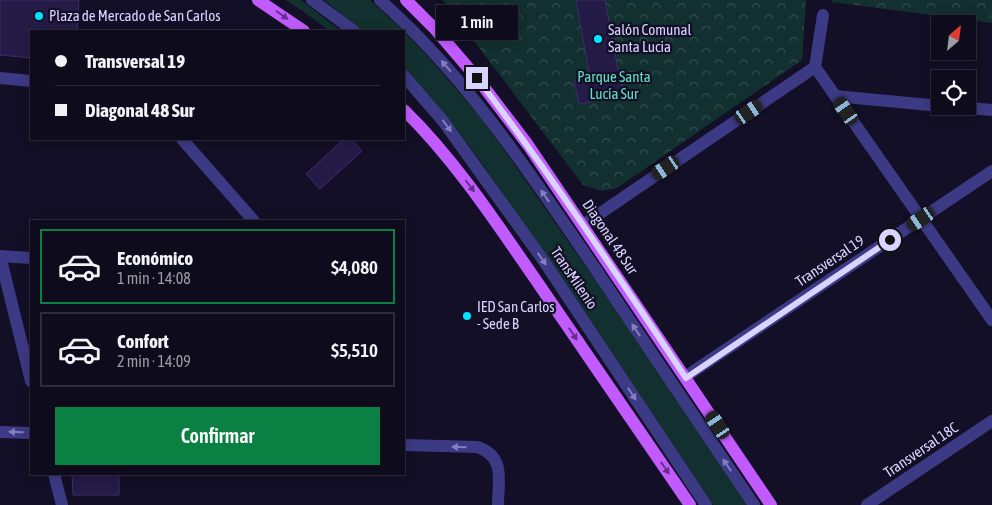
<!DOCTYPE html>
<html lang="es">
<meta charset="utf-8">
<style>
body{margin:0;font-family:"Asap Condensed",sans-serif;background:#1c1929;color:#f1f3f6;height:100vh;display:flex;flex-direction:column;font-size:19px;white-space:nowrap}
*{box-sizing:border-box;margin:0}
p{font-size:16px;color:#9b9ba3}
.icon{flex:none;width:28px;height:28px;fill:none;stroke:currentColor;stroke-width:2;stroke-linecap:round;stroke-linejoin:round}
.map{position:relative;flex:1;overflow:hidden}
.sheet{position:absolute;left:30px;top:220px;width:375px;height:255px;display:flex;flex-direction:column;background:#0e0b1c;border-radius:0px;box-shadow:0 2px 12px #0003,0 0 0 1px #2e2b3b}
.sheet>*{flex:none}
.guide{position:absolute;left:30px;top:30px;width:375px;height:110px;border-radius:0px;box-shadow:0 2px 12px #0003,0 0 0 1px #2e2b3b;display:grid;align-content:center;height:110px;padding:0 25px;background:#0e0b1c}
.needle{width:32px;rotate:28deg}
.fabs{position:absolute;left:931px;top:15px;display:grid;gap:10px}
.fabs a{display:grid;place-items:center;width:45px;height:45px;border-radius:0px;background:#0e0b1c;box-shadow:0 2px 12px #0003,0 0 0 1px #2e2b3b;font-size:25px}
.end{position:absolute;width:22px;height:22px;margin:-11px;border:6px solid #d9d4ff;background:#111;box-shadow:0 0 0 2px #111}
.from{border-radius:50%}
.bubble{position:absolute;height:35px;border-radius:0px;background:#0e0b1c;box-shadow:0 2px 12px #0003,0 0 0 1px #2e2b3b;font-size:16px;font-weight:600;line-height:35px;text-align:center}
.car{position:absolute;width:15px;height:30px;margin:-15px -8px;border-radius:6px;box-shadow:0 0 4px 1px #0007;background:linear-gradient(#222 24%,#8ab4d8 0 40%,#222 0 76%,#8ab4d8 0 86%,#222 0)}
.guide b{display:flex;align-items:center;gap:18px;height:48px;font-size:19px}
.guide b+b{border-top:1px solid #2e2b3b}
.guide i{width:12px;height:12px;background:#f1f3f6}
ul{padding:9px 0 0;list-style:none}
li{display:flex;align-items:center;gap:15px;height:75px;margin:0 10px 8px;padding:0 15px;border:2px solid #2e2b3b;border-radius:0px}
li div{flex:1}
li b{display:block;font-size:19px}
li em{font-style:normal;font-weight:600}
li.on{border-color:#0b8043}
li>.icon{width:45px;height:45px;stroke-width:1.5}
.primary-button{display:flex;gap:10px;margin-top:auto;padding:10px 25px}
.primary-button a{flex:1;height:58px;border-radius:0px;background:#0b8043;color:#fff;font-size:20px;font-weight:600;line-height:58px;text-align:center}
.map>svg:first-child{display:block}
</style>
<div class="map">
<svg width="992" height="505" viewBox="0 0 992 505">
<defs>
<pattern id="forest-crowns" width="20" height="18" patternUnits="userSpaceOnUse" patternTransform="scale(1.25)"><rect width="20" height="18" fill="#12302f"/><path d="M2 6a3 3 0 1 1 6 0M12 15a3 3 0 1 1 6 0" fill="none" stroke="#344d4e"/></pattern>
</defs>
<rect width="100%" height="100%" fill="#130f26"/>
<g fill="#12302f">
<path d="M285 0H301L341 31H330L304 12Z"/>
<path d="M324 0H370L404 31H363Z"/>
<path d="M404 31 432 61 484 121 610 301 747 505H713L478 158 454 126 404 70Z"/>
</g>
<g fill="url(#forest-crowns)">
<path d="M443 0H806L802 60 617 188 602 191 583 185Z"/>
<path d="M832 0H992V23L832 2Z"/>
</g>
<g fill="#241b47" stroke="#3b2d73">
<path d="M0 0H79L77 31H31V58L0 55Z"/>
<path d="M576 0H605L623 96 579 104 574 81 590 78Z"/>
<path d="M344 139H351L362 151 320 189 306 174Z"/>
<path d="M72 474H119V495H73Z"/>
</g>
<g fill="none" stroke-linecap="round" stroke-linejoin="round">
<g stroke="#3d3a85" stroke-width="12">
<path d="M312 0 354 31"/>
<path d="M380 0C466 76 530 173 594 267 647 346 701 426 754 505"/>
<path d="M823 15 815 67 992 320"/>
<path d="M404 76 443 121 543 260 706 505"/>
<path d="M0 78 31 81"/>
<path d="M835 96 940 106"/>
<path d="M948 106 992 110"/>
<path d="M182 139 254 221"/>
<path d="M583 225 815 67"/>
<path d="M0 256 31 381"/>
<path d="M0 256 31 258"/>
<path d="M685 377 992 171"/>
<path d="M0 432 31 433"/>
<path d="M404 445 477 447C506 456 498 481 498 505"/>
<path d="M54 474 62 505"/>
<path d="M867 505 992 421"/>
</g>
<g stroke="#c25bff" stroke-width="12">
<path d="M258 0 304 31"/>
<path d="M406 0 435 29 477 78 528 145 771 505"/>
<path d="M404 110C458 163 499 227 542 289 591 361 641 433 690 505"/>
</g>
</g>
<defs><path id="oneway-solid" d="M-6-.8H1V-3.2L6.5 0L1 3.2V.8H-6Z" transform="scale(1.25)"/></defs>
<g fill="#623188">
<use href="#oneway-solid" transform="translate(282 15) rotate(35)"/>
<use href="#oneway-solid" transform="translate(470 186) rotate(53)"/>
<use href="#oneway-solid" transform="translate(573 334) rotate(56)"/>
<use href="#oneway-solid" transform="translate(665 468) rotate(56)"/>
</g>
<g fill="#837fbc">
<use href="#oneway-solid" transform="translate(446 66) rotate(-131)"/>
<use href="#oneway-solid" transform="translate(447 126) rotate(54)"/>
<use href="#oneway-solid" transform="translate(545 196) rotate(-125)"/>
<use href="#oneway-solid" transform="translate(542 259) rotate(55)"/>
<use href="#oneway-solid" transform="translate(636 330) rotate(-124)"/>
<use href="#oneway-solid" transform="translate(632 394) rotate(57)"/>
<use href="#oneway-solid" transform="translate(16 432) rotate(-178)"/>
<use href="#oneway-solid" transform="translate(459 447) rotate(-178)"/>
<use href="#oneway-solid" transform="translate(727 465) rotate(-124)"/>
</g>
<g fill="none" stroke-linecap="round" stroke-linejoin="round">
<path stroke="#d9d4ff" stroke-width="6" d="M477 78C551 175 618 276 686 378L890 240"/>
</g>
<g fill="#00e5ff" stroke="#130f26" stroke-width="2">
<circle cx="39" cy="16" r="5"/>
<circle cx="598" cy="39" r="5"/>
<circle cx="467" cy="316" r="5"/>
</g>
<g text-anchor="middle" stroke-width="4.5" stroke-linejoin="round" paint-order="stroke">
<g font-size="15" fill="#d9d4ff" stroke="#130f26" text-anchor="start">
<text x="49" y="21">Plaza de Mercado de San Carlos</text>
<text x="608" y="35">Salón Comunal<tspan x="608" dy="17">Santa Lucia</tspan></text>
<text x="477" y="312">IED San Carlos<tspan x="477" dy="17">- Sede B</tspan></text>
</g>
<g font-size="15" fill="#5fe0c0" stroke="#130f26">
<text x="614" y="82">Parque Santa<tspan x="614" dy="17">Lucía Sur</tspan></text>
</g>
<g font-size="15" fill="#d9d4ff" stroke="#130f26">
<text transform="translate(610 237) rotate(56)" y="5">Diagonal 48 Sur</text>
<text transform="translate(830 261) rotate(-34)" y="5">Transversal 19</text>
<text transform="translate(574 278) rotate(56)" y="5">TransMilenio</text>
<text transform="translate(921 450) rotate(-34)" y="5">Transversal 18C</text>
</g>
</g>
</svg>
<div class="fabs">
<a><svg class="needle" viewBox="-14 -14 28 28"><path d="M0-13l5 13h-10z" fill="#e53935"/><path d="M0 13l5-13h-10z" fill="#9b9ba3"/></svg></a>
<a><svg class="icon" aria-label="locate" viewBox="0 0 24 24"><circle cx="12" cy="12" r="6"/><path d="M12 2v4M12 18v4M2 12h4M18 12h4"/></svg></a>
</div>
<i class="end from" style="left:890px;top:240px"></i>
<i class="end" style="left:477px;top:78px"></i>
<div class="bubble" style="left:436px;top:5px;width:82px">1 min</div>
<i class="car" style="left:846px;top:111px;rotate:325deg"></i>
<i class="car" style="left:749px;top:112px;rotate:56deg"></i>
<i class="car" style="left:666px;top:168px;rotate:236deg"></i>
<i class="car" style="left:921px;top:219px;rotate:236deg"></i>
<i class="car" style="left:718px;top:425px;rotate:326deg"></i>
<div class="guide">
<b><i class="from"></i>Transversal 19</b>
<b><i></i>Diagonal 48 Sur</b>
</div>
<section class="sheet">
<ul>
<li class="on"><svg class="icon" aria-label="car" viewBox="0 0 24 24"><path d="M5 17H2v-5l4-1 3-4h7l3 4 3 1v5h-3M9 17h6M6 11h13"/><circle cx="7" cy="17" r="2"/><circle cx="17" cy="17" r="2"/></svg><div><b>Económico</b><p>1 min · 14:08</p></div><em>$4,080</em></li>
<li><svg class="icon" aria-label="car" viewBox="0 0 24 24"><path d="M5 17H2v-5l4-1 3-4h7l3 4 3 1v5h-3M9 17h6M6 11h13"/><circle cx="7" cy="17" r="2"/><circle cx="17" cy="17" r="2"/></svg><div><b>Confort</b><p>2 min · 14:09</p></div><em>$5,510</em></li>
</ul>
<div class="primary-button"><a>Confirmar</a></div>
</section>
</div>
